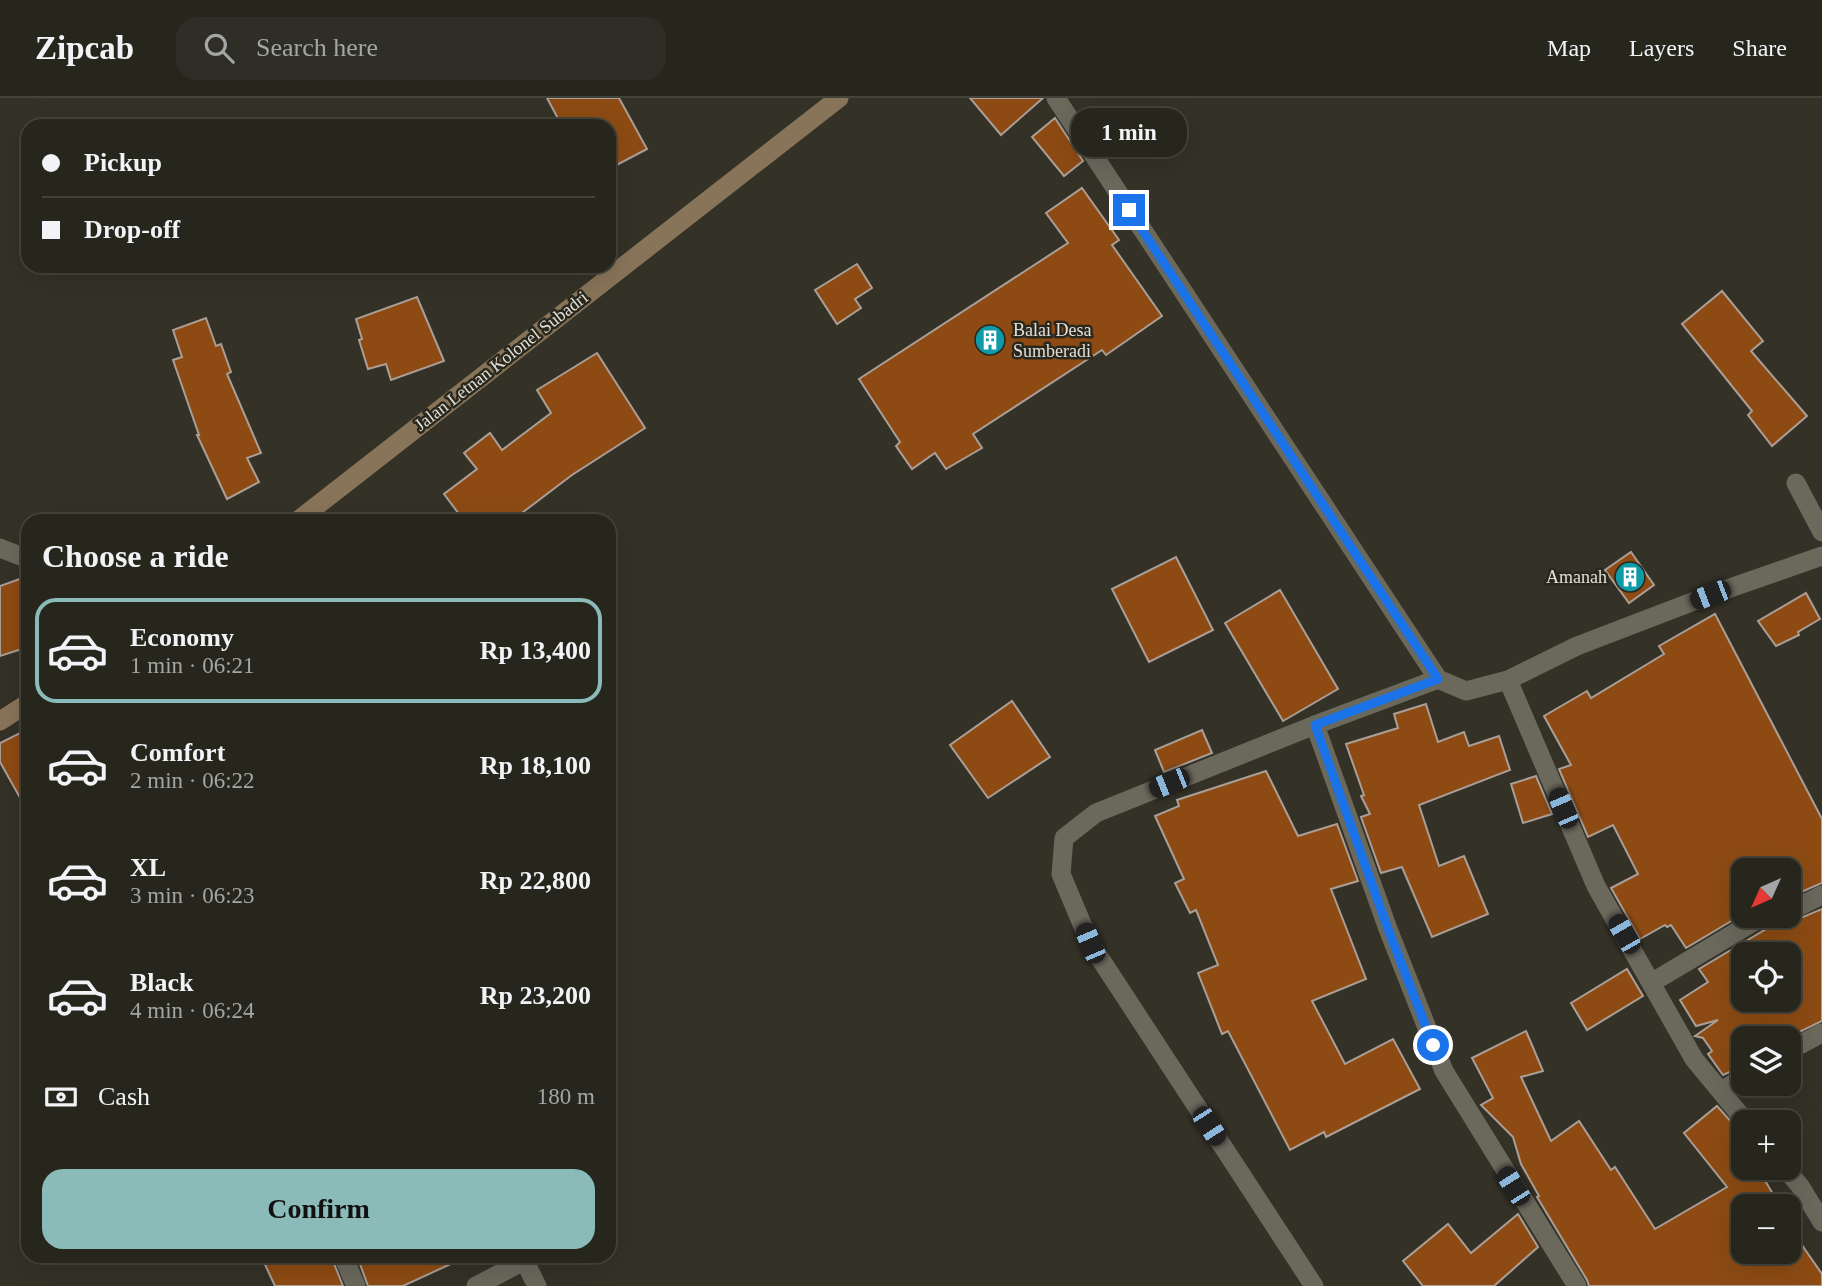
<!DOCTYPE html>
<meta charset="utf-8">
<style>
body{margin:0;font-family:"Times New Roman",serif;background:#2f2e26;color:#f1f3f6;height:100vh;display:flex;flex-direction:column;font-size:26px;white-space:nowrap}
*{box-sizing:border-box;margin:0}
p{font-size:23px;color:#a4a5a4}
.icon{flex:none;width:38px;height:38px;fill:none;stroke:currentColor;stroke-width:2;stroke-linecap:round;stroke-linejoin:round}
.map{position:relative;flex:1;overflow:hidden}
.drawer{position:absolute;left:21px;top:416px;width:595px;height:749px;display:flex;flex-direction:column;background:#27261d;border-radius:21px;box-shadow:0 7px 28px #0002,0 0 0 2px #43433b}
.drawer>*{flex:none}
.hud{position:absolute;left:21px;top:21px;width:595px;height:154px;border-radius:21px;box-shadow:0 7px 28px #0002,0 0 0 2px #43433b;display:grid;align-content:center;height:154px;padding:0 21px;background:#27261d}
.needle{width:46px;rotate:225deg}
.fabs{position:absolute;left:1731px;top:760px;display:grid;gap:14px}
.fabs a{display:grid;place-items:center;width:70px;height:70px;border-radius:14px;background:#27261d;box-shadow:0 7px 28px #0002,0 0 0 2px #43433b;font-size:35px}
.end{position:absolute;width:32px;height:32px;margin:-16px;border:9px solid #1a73e8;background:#fff;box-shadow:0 0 0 4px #fff}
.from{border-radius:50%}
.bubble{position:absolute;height:49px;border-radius:21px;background:#27261d;box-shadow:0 7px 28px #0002,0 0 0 2px #43433b;font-size:23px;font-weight:700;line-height:49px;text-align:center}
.car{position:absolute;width:21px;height:42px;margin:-21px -10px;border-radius:9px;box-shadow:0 0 5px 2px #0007;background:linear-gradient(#222 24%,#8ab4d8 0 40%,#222 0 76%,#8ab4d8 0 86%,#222 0)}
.hud b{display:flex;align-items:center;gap:24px;height:66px;font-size:26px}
.hud b+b{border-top:2px solid #43433b}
.hud i{width:18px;height:18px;background:#f1f3f6}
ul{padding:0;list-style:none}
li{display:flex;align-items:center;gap:21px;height:105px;margin:0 14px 10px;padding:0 7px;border:4px solid transparent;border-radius:21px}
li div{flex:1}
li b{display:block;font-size:26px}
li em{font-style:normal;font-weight:700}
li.on{border-color:#8bbbb9}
li>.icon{width:63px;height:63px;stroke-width:1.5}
h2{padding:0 21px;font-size:32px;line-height:84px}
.pay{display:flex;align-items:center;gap:18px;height:77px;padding:0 21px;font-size:26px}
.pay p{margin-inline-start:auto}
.button{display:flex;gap:14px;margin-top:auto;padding:14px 21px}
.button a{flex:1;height:80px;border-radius:21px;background:#8bbbb9;color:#111;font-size:28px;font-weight:700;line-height:80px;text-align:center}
header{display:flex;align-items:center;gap:42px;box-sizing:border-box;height:98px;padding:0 35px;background:#27261d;border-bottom:2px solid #43433b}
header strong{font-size:33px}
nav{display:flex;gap:38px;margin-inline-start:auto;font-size:24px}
.search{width:490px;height:63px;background:#2f2e26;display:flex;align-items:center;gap:18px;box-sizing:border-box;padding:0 24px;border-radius:21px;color:#a4a5a4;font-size:26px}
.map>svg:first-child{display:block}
</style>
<header>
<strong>Zipcab</strong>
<div class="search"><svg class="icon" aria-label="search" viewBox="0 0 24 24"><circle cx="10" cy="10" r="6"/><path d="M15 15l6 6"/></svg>Search here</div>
<nav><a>Map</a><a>Layers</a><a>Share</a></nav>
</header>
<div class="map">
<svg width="1822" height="1188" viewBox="0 0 1822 1188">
<rect width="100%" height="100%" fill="#343227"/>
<g fill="#8d4b13" stroke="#ab9e96" stroke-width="2" fill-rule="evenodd">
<path d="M547 0H619L647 51 609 71V28H562Z"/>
<path d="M970 0H1043L1001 37Z"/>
<path d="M1055 20 1083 63 1064 78 1032 39Z"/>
<path d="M1082 90 1119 142 1112 147 1162 218 1106 257 1102 252 973 336 982 350 946 371 935 355 912 371 896 348 900 344 859 281 1068 145 1046 115Z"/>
<path d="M857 166 872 190 855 201 861 210 837 226 815 192Z"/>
<path d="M1722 193 1763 243 1751 253 1807 318 1772 348 1748 317 1752 313 1682 226Z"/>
<path d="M417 199 444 263 391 282 386 266 368 271 359 242 362 241 356 221Z"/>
<path d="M206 220 216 248 221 246 231 274 227 276 261 355 247 360 259 384 227 401 197 337H199L173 262 182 259 173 232Z"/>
<path d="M597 255 645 330 572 377 510 424H465L444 396 477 371 464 355 490 335 502 352 551 315 537 292Z"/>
<path d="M1631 454 1654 487 1629 505 1605 472Z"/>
<path d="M1176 459 1213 532 1149 564 1112 491Z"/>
<path d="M28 478V549L0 558V488Z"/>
<path d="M1280 492 1338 591 1283 623 1225 525Z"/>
<path d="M1806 495 1820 521 1798 534 1799 537 1776 548 1758 523Z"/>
<path d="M1715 516 1822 721V785L1799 795 1788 796V772H1743V816L1686 850 1671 827 1667 829 1665 827 1640 841 1611 790 1638 776 1613 727 1588 739 1559 671 1571 667 1544 618 1587 593 1591 600 1664 556 1659 548Z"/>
<path d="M1012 603 1050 659 988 700 950 647Z"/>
<path d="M1426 606 1438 644 1464 634 1469 648 1499 638 1510 672 1419 707 1439 768 1464 758 1488 816 1432 839 1402 769 1381 775 1361 719 1370 716 1361 698 1364 697 1346 646 1398 630 1394 616Z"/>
<path d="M28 631V714L0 664V645Z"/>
<path d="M1202 632 1212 655 1164 674 1155 652Z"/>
<path d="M1266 673 1298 738 1337 726 1358 783 1331 791 1366 881 1312 903 1345 966 1393 941 1420 991 1326 1039 1324 1034 1290 1052 1228 933 1222 936 1198 875 1218 867 1196 812 1190 815 1175 785 1184 781 1155 718 1179 708 1177 702Z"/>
<path d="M1536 678 1552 716 1523 725 1511 686Z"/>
<path d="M1822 811V923L1787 940H1743V968L1723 977 1708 956 1712 953 1703 940 1695 938 1718 922 1696 928 1680 902 1708 884 1699 871 1771 828 1777 817 1788 820 1803 819ZM1743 856H1788V901H1743Z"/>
<path d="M1627 871 1643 898 1587 932 1571 905Z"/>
<path d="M1526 933 1543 973 1521 979 1551 1043 1579 1023 1611 1072 1615 1069 1655 1131 1727 1089 1684 1035 1717 1008 1742 1036 1738 1039 1743 1046V1069H1757L1780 1108H1743V1153H1788V1121L1798 1136 1795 1137 1822 1176V1188H1589L1587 1182 1537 1099 1539 1098 1521 1066 1513 1039 1481 1007 1493 1000 1472 960Z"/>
<path d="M1518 1116 1538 1149 1494 1188H1423L1403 1163 1448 1126 1471 1155Z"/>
<path d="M261 1158H331L343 1188H275Z"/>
<path d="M357 1158H468L403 1188H368Z"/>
</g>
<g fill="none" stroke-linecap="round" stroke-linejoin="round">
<path stroke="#6b685c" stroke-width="19" d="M1796 385 1822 434"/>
<g stroke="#6b685c" stroke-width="19">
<path d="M1056 0 1438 581 1466 593 1508 582 1577 548 1710 497 1822 458"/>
<path d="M0 450 28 461"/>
<path d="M1508 582 1596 788 1694 961 1746 1024"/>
<path d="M1315 627 1388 831 1444 973 1577 1188"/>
<path d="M1788 808 1802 807 1822 797"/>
<path d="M1651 885 1765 817"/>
<path d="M1788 953 1822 935"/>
<path d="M1721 993 1743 980"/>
<path d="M1784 1069 1800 1088 1822 1124"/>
<path d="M343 1158 356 1188"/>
<path d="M522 1158 537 1188"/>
<path d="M476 1188 524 1163"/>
<path d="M1314 1188 1090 845 1061 776 1064 740 1096 715 1315 627 1438 581"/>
</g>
<g stroke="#887459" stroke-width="19">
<path d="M296 424 839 0"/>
<path d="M0 623 28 605"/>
</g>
</g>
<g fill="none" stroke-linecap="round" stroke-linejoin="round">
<path stroke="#1a73e8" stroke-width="9" d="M1129 112 1438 581 1315 627 1388 831 1433 947"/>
</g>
<defs>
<g id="building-disc" transform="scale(1.575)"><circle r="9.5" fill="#0f9aa8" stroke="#2a281d"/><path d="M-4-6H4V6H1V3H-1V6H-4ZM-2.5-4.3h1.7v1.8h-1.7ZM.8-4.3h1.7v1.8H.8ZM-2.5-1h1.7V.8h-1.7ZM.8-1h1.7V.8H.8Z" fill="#fff"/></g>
</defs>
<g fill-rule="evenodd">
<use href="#building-disc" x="990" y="242"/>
<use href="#building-disc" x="1630" y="479"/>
</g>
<g text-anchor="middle" stroke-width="5" stroke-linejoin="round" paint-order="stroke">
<g font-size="18" fill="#e1dfd8" stroke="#2a281d" text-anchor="start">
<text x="1013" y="238">Balai Desa<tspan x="1013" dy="21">Sumberadi</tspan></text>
<text x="1607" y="485" text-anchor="end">Amanah</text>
</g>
<g font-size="18" fill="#e1dfd8" stroke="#2a281d">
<text transform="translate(501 263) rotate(-38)" y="6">Jalan Letnan Kolonel Subadri</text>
</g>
</g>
</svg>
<div class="fabs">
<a><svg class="needle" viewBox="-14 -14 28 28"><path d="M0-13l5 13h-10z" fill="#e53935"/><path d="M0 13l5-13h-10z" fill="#a4a5a4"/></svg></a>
<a><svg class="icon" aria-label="locate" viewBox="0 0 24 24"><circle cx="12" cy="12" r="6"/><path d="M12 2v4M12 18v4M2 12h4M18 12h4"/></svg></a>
<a><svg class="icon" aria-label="layers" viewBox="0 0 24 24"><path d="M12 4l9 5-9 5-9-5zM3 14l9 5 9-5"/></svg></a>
<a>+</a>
<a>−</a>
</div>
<i class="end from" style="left:1433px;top:947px"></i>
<i class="end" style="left:1129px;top:112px"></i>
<div class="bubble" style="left:1071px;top:10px;width:116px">1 min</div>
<i class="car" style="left:1710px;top:497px;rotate:249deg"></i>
<i class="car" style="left:1169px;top:685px;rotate:248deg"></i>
<i class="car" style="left:1563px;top:710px;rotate:337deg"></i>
<i class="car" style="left:1624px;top:836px;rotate:330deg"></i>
<i class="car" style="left:1090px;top:845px;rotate:337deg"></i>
<i class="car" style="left:1209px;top:1028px;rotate:147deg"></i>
<i class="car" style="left:1513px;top:1088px;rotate:328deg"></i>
<div class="hud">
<b><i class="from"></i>Pickup</b>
<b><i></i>Drop-off</b>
</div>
<section class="drawer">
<h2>Choose a ride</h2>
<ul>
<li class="on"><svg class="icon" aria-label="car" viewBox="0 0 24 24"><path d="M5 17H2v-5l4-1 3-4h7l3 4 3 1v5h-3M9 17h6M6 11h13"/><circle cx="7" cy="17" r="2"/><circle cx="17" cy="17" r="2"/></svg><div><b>Economy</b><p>1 min · 06:21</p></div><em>Rp 13,400</em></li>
<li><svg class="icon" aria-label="car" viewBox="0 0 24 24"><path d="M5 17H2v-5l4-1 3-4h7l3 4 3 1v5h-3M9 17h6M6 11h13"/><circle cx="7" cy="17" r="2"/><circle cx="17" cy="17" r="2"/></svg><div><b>Comfort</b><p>2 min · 06:22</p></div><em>Rp 18,100</em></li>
<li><svg class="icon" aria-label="car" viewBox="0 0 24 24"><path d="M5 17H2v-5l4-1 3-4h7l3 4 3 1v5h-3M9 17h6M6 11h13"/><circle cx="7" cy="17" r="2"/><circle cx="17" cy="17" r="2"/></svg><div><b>XL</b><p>3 min · 06:23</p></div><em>Rp 22,800</em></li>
<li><svg class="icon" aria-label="car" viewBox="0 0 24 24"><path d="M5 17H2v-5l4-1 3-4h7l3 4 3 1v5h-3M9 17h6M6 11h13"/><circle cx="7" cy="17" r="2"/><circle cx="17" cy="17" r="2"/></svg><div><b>Black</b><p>4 min · 06:24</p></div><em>Rp 23,200</em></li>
</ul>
<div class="pay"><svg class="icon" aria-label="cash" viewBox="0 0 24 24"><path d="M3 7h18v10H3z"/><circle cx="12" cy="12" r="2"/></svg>Cash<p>180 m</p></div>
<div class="button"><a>Confirm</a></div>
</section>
</div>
